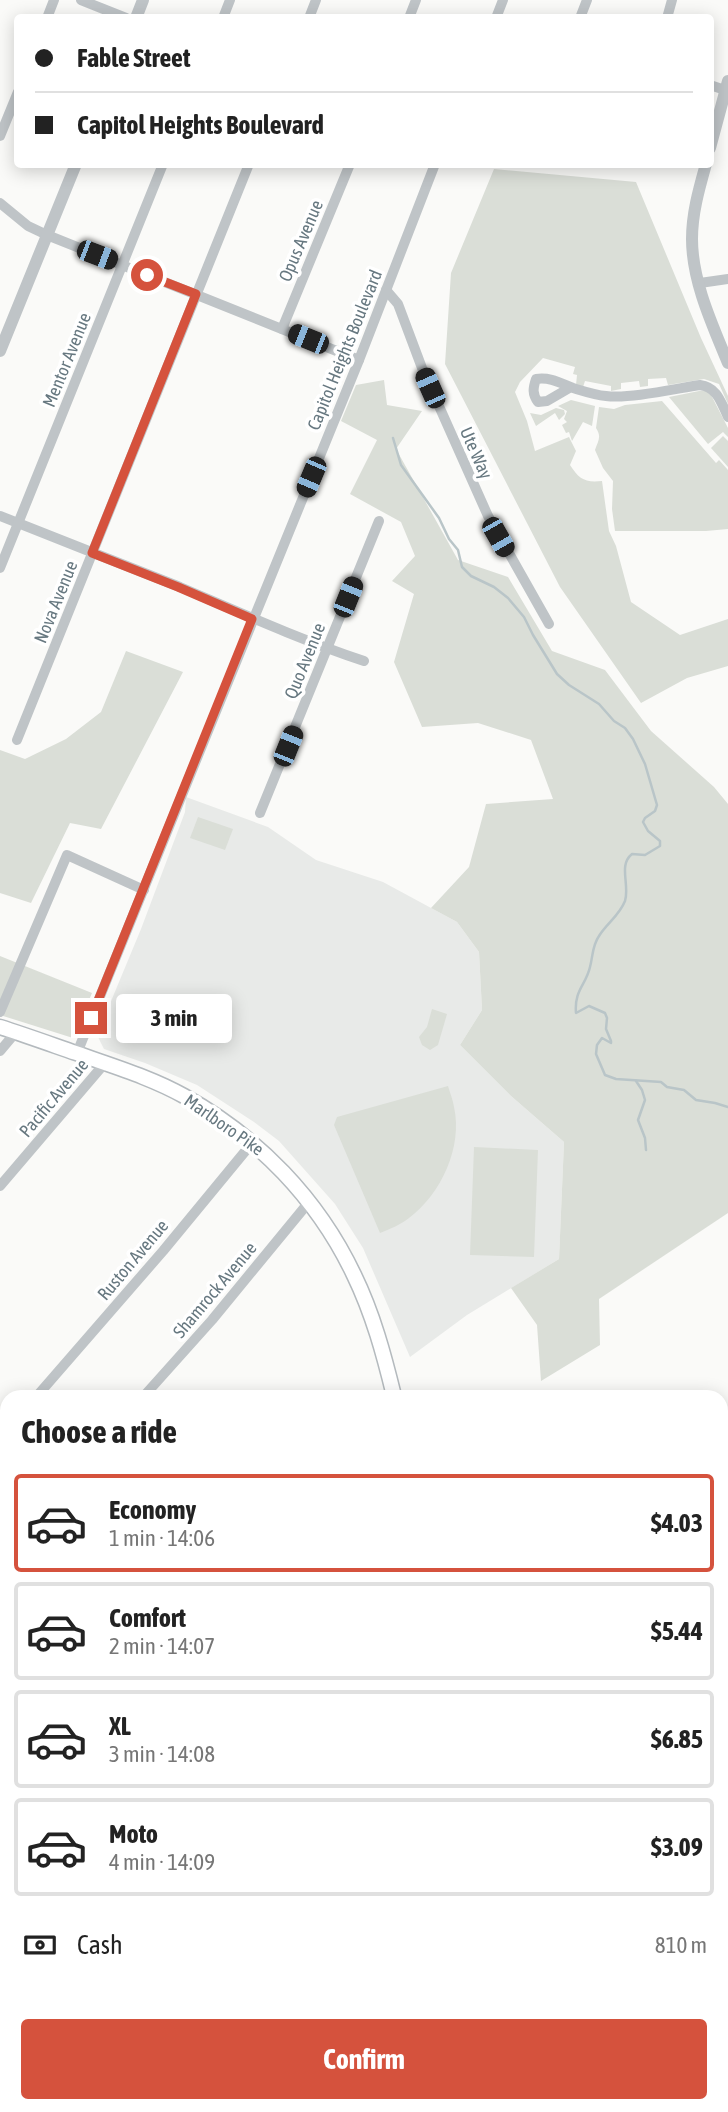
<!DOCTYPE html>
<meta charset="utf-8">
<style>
body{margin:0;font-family:"Asap Condensed",sans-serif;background:#f2f2f2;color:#222;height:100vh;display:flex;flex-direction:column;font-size:26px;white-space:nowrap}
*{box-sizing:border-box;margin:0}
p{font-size:23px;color:#767676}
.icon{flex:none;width:38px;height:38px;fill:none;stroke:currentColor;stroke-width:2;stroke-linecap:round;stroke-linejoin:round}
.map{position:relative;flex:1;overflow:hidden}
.sheet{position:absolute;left:0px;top:1390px;width:728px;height:723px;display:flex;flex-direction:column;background:#fff;border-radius:21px 21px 0 0;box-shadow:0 4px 18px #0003}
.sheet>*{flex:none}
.banner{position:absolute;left:14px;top:14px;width:700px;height:154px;border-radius:7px;box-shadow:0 4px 18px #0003;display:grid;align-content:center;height:154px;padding:0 21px;background:#fff}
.end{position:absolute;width:32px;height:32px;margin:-16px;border:9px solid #d5523d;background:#fff;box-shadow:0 0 0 4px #fff}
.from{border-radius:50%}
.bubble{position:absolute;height:49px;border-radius:7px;background:#fff;box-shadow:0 4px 18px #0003;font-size:23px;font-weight:700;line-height:49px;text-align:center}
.car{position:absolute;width:21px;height:42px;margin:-21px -10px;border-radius:9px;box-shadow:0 0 5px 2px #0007;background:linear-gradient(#222 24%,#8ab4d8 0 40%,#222 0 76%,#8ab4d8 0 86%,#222 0)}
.banner b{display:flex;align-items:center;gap:24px;height:66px;font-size:26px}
.banner b+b{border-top:2px solid #e0e0e0}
.banner i{width:18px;height:18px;background:#222}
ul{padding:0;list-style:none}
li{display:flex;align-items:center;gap:21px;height:98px;margin:0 14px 10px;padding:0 7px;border:4px solid #e0e0e0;border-radius:7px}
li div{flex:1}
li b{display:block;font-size:26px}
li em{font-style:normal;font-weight:700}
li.active{border-color:#d5523d}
li>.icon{width:63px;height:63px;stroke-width:1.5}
h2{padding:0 21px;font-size:32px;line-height:84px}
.pay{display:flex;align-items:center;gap:18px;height:77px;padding:0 21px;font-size:26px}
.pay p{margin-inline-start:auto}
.action{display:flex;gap:14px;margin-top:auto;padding:14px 21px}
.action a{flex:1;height:80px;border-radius:7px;background:#d5523d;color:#fff;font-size:28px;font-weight:700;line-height:80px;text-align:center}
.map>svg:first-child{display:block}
</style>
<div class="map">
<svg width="728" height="2112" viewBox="0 0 728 2112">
<rect width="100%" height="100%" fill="#fafaf8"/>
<path fill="#e8eae8" d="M186 797 268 827 316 860 383 882 457 922 479 952 482 1010 460 1045 511 1096 564 1142 559 1259 467 1315 410 1357 363 1248 335 1204 279 1141 254 1122 197 1085 145 1063 104 1049 97 1035 141 929 185 812Z"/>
<g fill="#daded7">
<path d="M494 169 636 182 701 338 728 396V404L719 384 704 379 668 385 666 378 648 379V386L640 387 639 381 621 383V389L611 391V386L585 381 583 387 576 385 577 375 573 374 575 367 543 358 520 382 515 392 527 421 535 451 569 437 576 451 570 465C579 479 585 483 602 481L609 531 616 546 631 602 680 635 728 619V666L687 678 641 703 560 587 445 364 451 273Z"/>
<path d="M384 380 387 405 422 411 396 449 458 560 508 577 552 651 605 670 651 731 714 787 728 804V1213L599 1299 600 1345 541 1381 537 1325 511 1288 559 1259 564 1142 511 1096 460 1045 482 1010 479 952 457 922 431 908 469 867 486 804 553 799 531 740 478 723 422 727 394 662 414 594 392 581 415 556 401 522 350 494 377 440 341 421 356 385Z"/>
<path d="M704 390 710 393 728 428V437L723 432 708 444 669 397Z"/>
<path d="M571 400 595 406 592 426 583 422 572 441 569 432 566 433 562 425 567 422 564 419 567 411 558 406Z"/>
<path d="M662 401 716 463 719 460 728 470V529L706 531H615L612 509 613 481 603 468 595 450C598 441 602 437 596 428L599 407 614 409 625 405Z"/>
<path d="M556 408 564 410 565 414 559 420 555 413 536 426 530 413 541 415Z"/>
<path d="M723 436 728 441V467L711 448Z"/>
<path d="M126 651 183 672 101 829 70 823 31 903 0 893V750L25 759 66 739 101 712Z"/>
<path d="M198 817 233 829 225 850 190 838Z"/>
<path d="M0 956 92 993 73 1038 0 1015Z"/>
<path d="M432 1009 447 1014 438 1045 430 1050 422 1045 419 1037 427 1027Z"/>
<path d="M448 1086C450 1093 453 1100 454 1107 463 1147 441 1194 409 1218 400 1225 390 1229 380 1233L334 1125 337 1117Z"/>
<path d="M474 1147 538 1150 534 1257 470 1255Z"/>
<path d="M0 1748 7 1753V2003L0 1997Z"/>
<path d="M482 2105H580V2112H504Z"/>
<path d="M644 2105H692L699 2112H645Z"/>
</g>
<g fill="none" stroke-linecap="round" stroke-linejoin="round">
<g stroke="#b9c5c8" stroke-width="2.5">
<path d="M393 438 401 465 439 518 449 539 458 550 462 567 471 576 494 587 508 598 524 617 533 635 557 674 569 685 599 704 614 721 625 728 633 739 645 764 657 805 655 811 645 818 643 822 648 831 660 841V846L645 855 632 854C618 865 630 885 625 901 619 916 607 923 599 936 592 946 593 956 590 967 586 985 574 990 576 1013L589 1006 605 1013 607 1018 606 1029 611 1041V1043L602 1038 597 1045 596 1054 605 1075 616 1079 661 1082 667 1087 684 1090 696 1100 715 1103 728 1107"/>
<path d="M636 1081 642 1090 645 1100 638 1120 645 1138 646 1150"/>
<path d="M0 1853 7 1860"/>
<path d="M549 2105 553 2112"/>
</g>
<g stroke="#b4babe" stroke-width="17">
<g id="secondary">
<path d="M0 1027C25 1035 50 1044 76 1053 112 1066 150 1077 184 1096 258 1137 318 1199 354 1275 373 1314 384 1355 394 1396"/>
<path d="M721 1904 728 1911"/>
</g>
</g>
<g stroke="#b3b8bb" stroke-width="18">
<g id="trunk">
<path d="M0 2048 7 2054"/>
<path d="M0 2085 7 2092"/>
<path d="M20 2105 27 2112"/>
<path d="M60 2105 67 2112"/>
</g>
</g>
<g stroke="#bfc4c7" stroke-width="10">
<path d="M81 0 126 18"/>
<path d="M47 18 54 0"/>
<path d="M223 18 230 0"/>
<path d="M309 18 316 0"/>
<path d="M409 18 416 0"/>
<path d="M496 18 503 0"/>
<path d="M580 18 587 0"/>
<path d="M667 18 672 0"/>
<path d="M710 85 728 91"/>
<path d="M0 136 18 92"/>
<path d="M0 203 28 226 47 235 359 360"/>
<path d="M700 283 728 279"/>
<path d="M386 290 398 304 422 368 488 516 549 624"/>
<path d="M282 329 350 164"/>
<path d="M571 387 547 401 538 402C532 394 533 388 536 379 551 377 560 383 573 388 583 391 595 395 606 396 630 399 674 389 700 385 717 387 721 402 728 417"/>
<path d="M0 516C60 540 120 563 180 587 241 613 301 640 364 661"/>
<path d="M0 568 163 164"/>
<path d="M17 740 249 164"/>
<path d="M260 813 379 521"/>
<path d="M0 1012 67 855 144 890"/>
<path d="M0 1051 16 1032"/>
<path d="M77 1053 359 360 435 164"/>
<path d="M0 1186 105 1063"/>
<path d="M37 1396 163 1251 252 1143"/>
<path d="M144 1396 212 1320 309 1202"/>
<path d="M0 1440 7 1431"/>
<path d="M0 1511 7 1518"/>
<path d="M0 1563 7 1555"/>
<path d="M0 1687 7 1677"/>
</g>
<g stroke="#bfc4c7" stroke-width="12">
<path d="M136 18 143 0"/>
<path d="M710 148 728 81"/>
<path d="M706 164C699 189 692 213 692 239 692 281 712 324 728 363"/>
<path d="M0 351 76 164"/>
<path d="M721 1748 728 1746"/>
<path d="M380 2112 384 2105"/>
<path d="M410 2112 414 2105"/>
</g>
<use href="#secondary" stroke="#fff" stroke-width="14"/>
<use href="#trunk" stroke="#fff" stroke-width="16"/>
</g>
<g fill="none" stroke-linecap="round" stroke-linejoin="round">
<path stroke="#d5523d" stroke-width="9" d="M91 1018 252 619 178 587 92 553 196 294 147 275"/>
</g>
<g text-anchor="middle" stroke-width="7" stroke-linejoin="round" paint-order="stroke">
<g font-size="18" fill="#677880" stroke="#fff">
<text transform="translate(301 241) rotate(-67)" y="6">Opus Avenue</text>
<text transform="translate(345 350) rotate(-68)" y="6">Capitol Heights Boulevard</text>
<text transform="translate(67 360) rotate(-68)" y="6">Mentor Avenue</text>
<text transform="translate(476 453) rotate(66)" y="6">Ute Way</text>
<text transform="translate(56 602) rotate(-68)" y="6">Nova Avenue</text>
<text transform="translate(305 661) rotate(-68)" y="6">Quo Avenue</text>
<text transform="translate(54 1098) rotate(-50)" y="6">Pacific Avenue</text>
<text transform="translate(224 1125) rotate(35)" y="6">Marlboro Pike</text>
<text transform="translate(133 1260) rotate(-50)" y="6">Ruston Avenue</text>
<text transform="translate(215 1290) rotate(-50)" y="6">Shamrock Avenue</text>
</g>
</g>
</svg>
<i class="end from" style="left:147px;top:275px"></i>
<i class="end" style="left:91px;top:1018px"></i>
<div class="bubble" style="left:116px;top:994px;width:116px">3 min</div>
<i class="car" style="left:97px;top:255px;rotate:111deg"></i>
<i class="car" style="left:308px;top:339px;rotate:292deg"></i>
<i class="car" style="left:430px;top:388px;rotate:336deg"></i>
<i class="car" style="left:311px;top:477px;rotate:203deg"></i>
<i class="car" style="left:498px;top:537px;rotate:150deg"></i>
<i class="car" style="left:348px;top:597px;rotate:22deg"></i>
<i class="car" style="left:288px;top:746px;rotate:22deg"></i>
<div class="banner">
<b><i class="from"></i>Fable Street</b>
<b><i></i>Capitol Heights Boulevard</b>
</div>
<section class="sheet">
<h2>Choose a ride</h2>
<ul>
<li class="active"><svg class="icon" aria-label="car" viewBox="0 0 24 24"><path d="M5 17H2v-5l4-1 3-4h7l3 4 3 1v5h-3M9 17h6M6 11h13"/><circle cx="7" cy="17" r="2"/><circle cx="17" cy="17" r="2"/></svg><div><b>Economy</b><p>1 min · 14:06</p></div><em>$4.03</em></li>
<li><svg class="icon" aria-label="car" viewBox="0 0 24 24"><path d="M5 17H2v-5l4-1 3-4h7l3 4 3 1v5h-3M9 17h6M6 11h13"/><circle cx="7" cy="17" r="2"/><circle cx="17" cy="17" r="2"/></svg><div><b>Comfort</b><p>2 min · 14:07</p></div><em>$5.44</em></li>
<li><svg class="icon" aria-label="car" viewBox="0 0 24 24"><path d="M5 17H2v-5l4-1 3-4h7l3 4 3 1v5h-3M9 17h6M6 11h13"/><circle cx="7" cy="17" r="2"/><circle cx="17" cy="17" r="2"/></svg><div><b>XL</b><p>3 min · 14:08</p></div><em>$6.85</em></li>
<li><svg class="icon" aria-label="car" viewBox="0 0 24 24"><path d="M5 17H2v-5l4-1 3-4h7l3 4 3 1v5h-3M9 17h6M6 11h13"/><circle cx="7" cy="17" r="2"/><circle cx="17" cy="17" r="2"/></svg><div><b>Moto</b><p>4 min · 14:09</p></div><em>$3.09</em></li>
</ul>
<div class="pay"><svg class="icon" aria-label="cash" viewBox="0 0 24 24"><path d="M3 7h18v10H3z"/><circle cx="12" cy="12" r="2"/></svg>Cash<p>810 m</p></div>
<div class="action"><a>Confirm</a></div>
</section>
</div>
